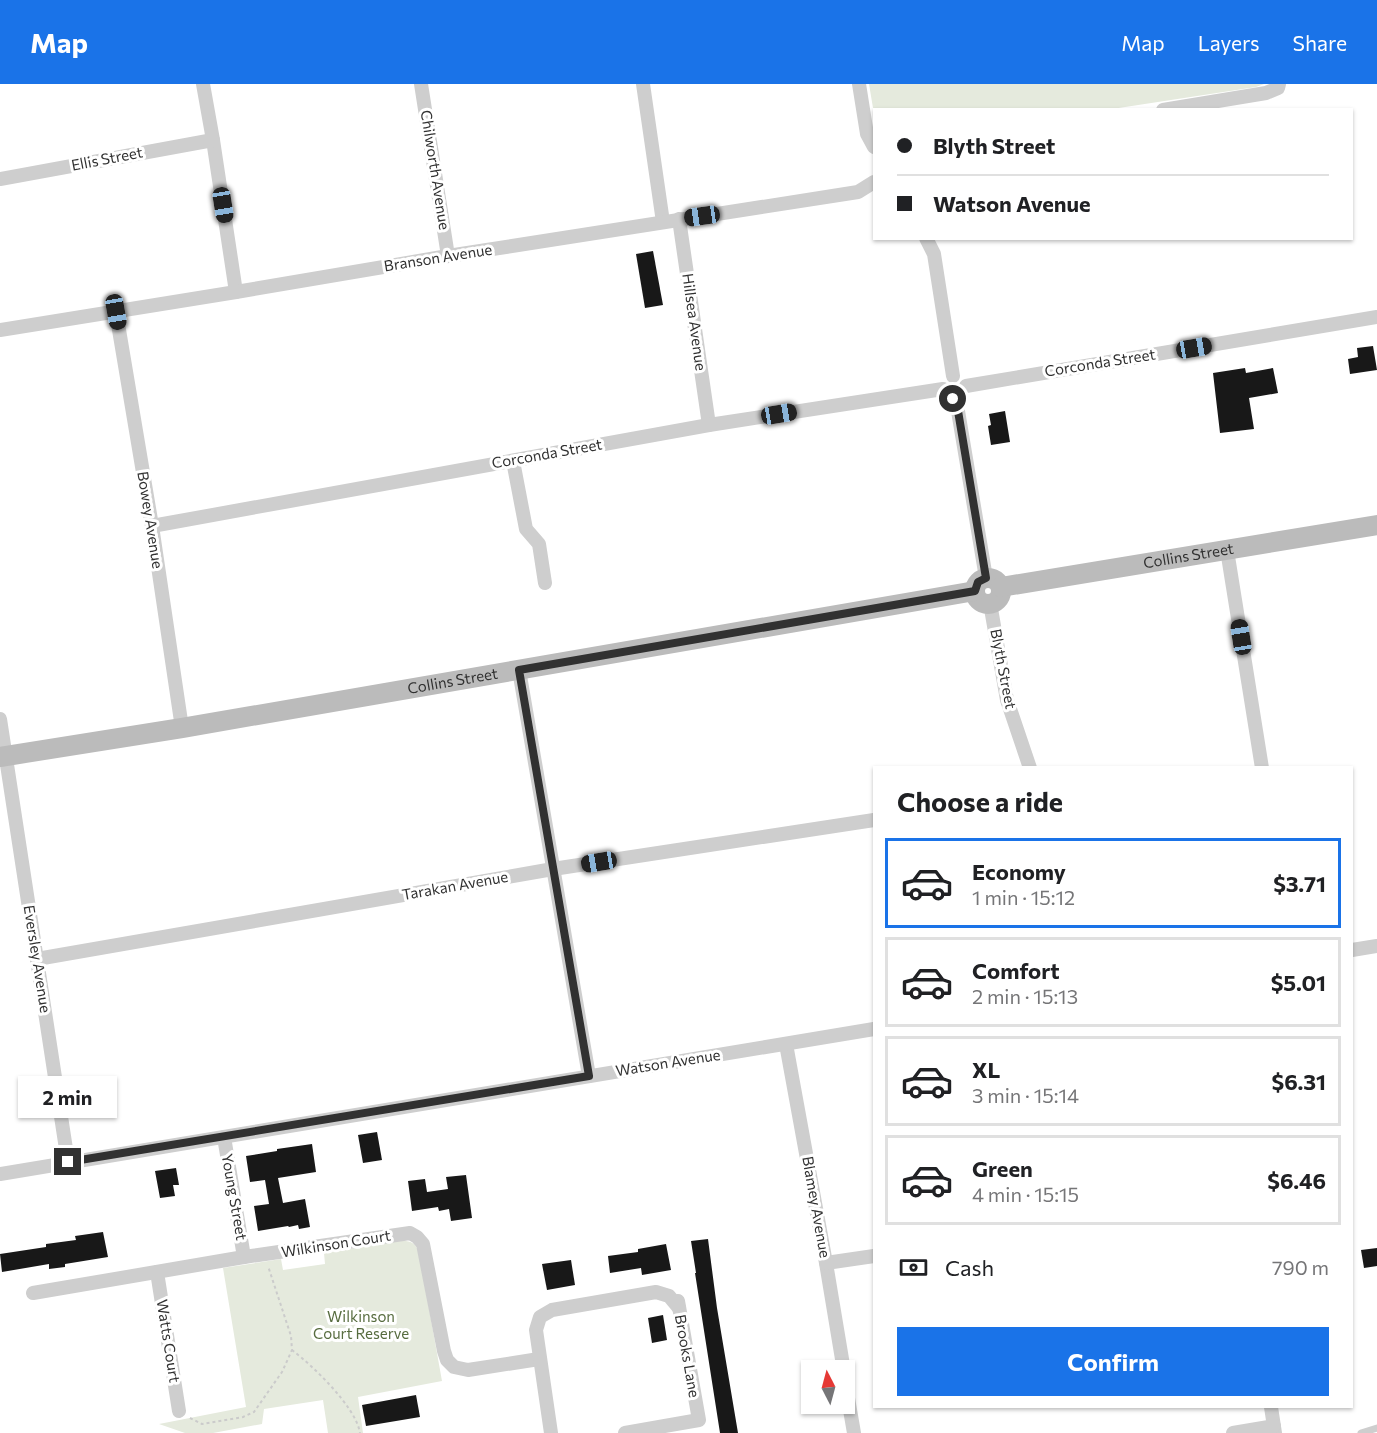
<!DOCTYPE html>
<meta charset="utf-8">
<style>
body{margin:0;font-family:Commissioner,sans-serif;background:#f6f6f6;color:#202124;height:100vh;display:flex;flex-direction:column;font-size:22px;white-space:nowrap}
*{box-sizing:border-box;margin:0}
p{font-size:20px;color:#757577}
.icon{flex:none;width:33px;height:33px;fill:none;stroke:currentColor;stroke-width:2;stroke-linecap:round;stroke-linejoin:round}
.map{position:relative;flex:1;overflow:hidden}
.drawer{position:absolute;left:873px;top:682px;width:480px;height:642px;display:flex;flex-direction:column;background:#fff;border-radius:0px;box-shadow:0 2px 4px #0004}
.drawer>*{flex:none}
.banner{position:absolute;left:873px;top:24px;width:480px;height:132px;border-radius:0px;box-shadow:0 2px 4px #0004;display:grid;align-content:center;height:132px;padding:0 24px;background:#fff}
.needle{width:39px;rotate:354deg}
.fabs{position:absolute;left:801px;top:1276px;display:grid;gap:12px}
.fabs a{display:grid;place-items:center;width:54px;height:54px;border-radius:0px;background:#fff;box-shadow:0 2px 4px #0004;font-size:30px}
.end{position:absolute;width:27px;height:27px;margin:-14px;border:8px solid #313131;background:#fff;box-shadow:0 0 0 3px #fff}
.from{border-radius:50%}
.bubble{position:absolute;height:42px;border-radius:0px;background:#fff;box-shadow:0 2px 4px #0004;font-size:20px;font-weight:700;line-height:42px;text-align:center}
.car{position:absolute;width:18px;height:36px;margin:-18px -9px;border-radius:8px;box-shadow:0 0 4px 2px #0007;background:linear-gradient(#222 24%,#8ab4d8 0 40%,#222 0 76%,#8ab4d8 0 86%,#222 0)}
.banner b{display:flex;align-items:center;gap:21px;height:57px;font-size:22px}
.banner b+b{border-top:2px solid #e0e0e0}
.banner i{width:15px;height:15px;background:#202124}
ul{padding:0;list-style:none}
li{display:flex;align-items:center;gap:18px;height:90px;margin:0 12px 9px;padding:0 12px;border:3px solid #e0e0e0;border-radius:0px}
li div{flex:1}
li b{display:block;font-size:22px}
li em{font-style:normal;font-weight:700}
li.current{border-color:#1a73e8}
li>.icon{width:54px;height:54px;stroke-width:1.5}
h2{padding:0 24px;font-size:27px;line-height:72px}
.pay{display:flex;align-items:center;gap:15px;height:66px;padding:0 24px;font-size:22px}
.pay p{margin-inline-start:auto}
.action{display:flex;gap:12px;margin-top:auto;padding:12px 24px}
.action a{flex:1;height:69px;border-radius:0px;background:#1a73e8;color:#fff;font-size:24px;font-weight:700;line-height:69px;text-align:center}
header{display:flex;align-items:center;gap:36px;box-sizing:border-box;height:84px;padding:0 30px;background:#1a73e8;color:#fff}
header strong{font-size:28px}
nav{display:flex;gap:33px;margin-inline-start:auto;font-size:21px}
.map>svg:first-child{display:block}
</style>
<header>
<strong>Map</strong>
<nav><a>Map</a><a>Layers</a><a>Share</a></nav>
</header>
<div class="map">
<svg width="1377" height="1349" viewBox="0 0 1377 1349">
<rect width="100%" height="100%" fill="#fff"/>
<g fill="#e5eadd">
<path d="M869 0H1264L1256 3 1112 25 874 26V30Z"/>
<path d="M399 1157C410 1156 416 1159 419 1169L442 1297 358 1313 363 1349H328L323 1316 264 1325 262 1340 213 1349H185L159 1340 246 1323 223 1184 281 1175 283 1186 325 1180 324 1169Z"/>
</g>
<g fill="#181818">
<path d="M653 167 663 221 645 224 636 170Z"/>
<path d="M1373 262 1377 286 1350 290 1348 275 1358 273 1357 264Z"/>
<path d="M1245 284 1246 289 1273 284 1278 309 1249 314 1254 345 1220 349 1213 289Z"/>
<path d="M1005 327 1010 358 991 361 988 342 991 341 989 330Z"/>
<path d="M377 1048 382 1076 363 1079 358 1051Z"/>
<path d="M312 1060 316 1088 278 1094 283 1119 305 1115 310 1143 299 1145 298 1141 289 1143 288 1142 258 1147 254 1122 269 1120 265 1096 250 1098 246 1072 277 1067V1065Z"/>
<path d="M176 1084 179 1101H173L175 1112 160 1114 155 1087Z"/>
<path d="M466 1091 472 1134 451 1137 449 1125 439 1127 438 1123 412 1127 408 1097 425 1095 427 1108 448 1105 446 1093Z"/>
<path d="M103 1148 108 1173 65 1180V1183L49 1185V1180L2 1188 0 1170 46 1163V1160L76 1156 75 1152Z"/>
<path d="M708 1155 717 1224 738 1349H720L695 1189H696L691 1157Z"/>
<path d="M666 1160 671 1186 642 1191 641 1184 610 1189 608 1172 638 1168V1165Z"/>
<path d="M1377 1164V1182L1364 1184 1361 1166Z"/>
<path d="M571 1176 575 1201 547 1206 542 1180Z"/>
<path d="M663 1231 667 1256 652 1259 648 1234Z"/>
<path d="M416 1311 420 1333 366 1342 362 1321Z"/>
</g>
<g fill="none" stroke-linecap="round" stroke-linejoin="round">
<g stroke="#cbcbcb" stroke-width="2" stroke-dasharray="3 3" stroke-linecap="butt">
<path d="M292 1266C313 1282 356 1323 360 1349"/>
<path d="M190 1334 202 1340 243 1333 254 1328 282 1288 292 1266 291 1252 268 1182"/>
</g>
<path stroke="#cecece" stroke-width="7" d="M1361 1349 1377 1344"/>
<g stroke="#cecece" stroke-width="14">
<path d="M203 0 213 56 236 208"/>
<path d="M421 0 448 172"/>
<path d="M643 0 663 138"/>
<path d="M859 0 867 50 874 63"/>
<path d="M1163 26 1266 9 1278 4 1279 0"/>
<path d="M0 95 213 56"/>
<path d="M679 135 709 341"/>
<path d="M926 154 934 170 953 292"/>
<path d="M116 228 152 442 182 644"/>
<path d="M0 246 236 208 448 172 858 108 874 98"/>
<path d="M966 302 1377 233"/>
<path d="M956 315 986 494"/>
<path d="M513 377 526 445 539 460 545 499"/>
<path d="M152 442 709 341 943 305"/>
<path d="M1227 466 1262 684"/>
<path d="M990 519 1007 616 1030 684"/>
<path d="M519 586 589 992"/>
<path d="M0 635 68 1078"/>
<path d="M1352 866 1377 862"/>
<path d="M37 875 553 785 874 736"/>
<path d="M786 960 826 1179 844 1287"/>
<path d="M224 1053 244 1173"/>
<path d="M0 1090 874 945"/>
<path d="M826 1179 874 1172"/>
<path d="M157 1188 179 1327"/>
<path d="M33 1209 244 1173 410 1149 417 1153 423 1160 444 1267 447 1276 454 1283 468 1286 539 1275"/>
<path d="M844 1291 854 1349"/>
<path d="M1271 1323 1275 1349"/>
<path d="M551 1349 536 1246 540 1233 552 1226 656 1208 669 1212 679 1224"/>
<path d="M625 1349 699 1336 678 1217"/>
<path d="M1233 1349 1274 1342"/>
</g>
<g stroke="#bbb" stroke-width="20">
<circle cx="988" cy="507" r="13"/>
<path id="s1" d="M1001 503 1377 441"/>
<path id="s2" d="M0 673 182 644 975 507"/>
</g>
</g>
<g fill="none" stroke-linecap="round" stroke-linejoin="round">
<path stroke="#313131" stroke-width="8" d="M68 1078 589 992 519 586 975 507 978 498 986 494 956 315H953"/>
</g>
<g text-anchor="middle" stroke-width="6" stroke-linejoin="round" paint-order="stroke">
<g font-size="15" fill="#313131" stroke="#fff">
<text transform="translate(107 75) rotate(-11)" y="5">Ellis Street</text>
<text transform="translate(435 86) rotate(81)" y="5">Chilworth Avenue</text>
<text transform="translate(438 174) rotate(-9)" y="5">Branson Avenue</text>
<text transform="translate(694 238) rotate(82)" y="5">Hillsea Avenue</text>
<text transform="translate(1100 279) rotate(-9)" y="5">Corconda Street</text>
<text transform="translate(547 370) rotate(-10)" y="5">Corconda Street</text>
<text transform="translate(150 436) rotate(81)" y="5">Bowey Avenue</text>
<text dy="5" stroke="none"><textPath href="#s1" startOffset="190">Collins Street</textPath></text>
<text transform="translate(1003 585) rotate(79)" y="5">Blyth Street</text>
<text dy="5" stroke="none"><textPath href="#s2" startOffset="459">Collins Street</textPath></text>
<text transform="translate(455 802) rotate(-10)" y="5">Tarakan Avenue</text>
<text transform="translate(37 875) rotate(81)" y="5">Eversley Avenue</text>
<text transform="translate(668 979) rotate(-9)" y="5">Watson Avenue</text>
<text transform="translate(234 1113) rotate(80)" y="5">Young Street</text>
<text transform="translate(816 1123) rotate(80)" y="5">Blamey Avenue</text>
<text transform="translate(336 1160) rotate(-9)" y="5">Wilkinson Court</text>
<text transform="translate(168 1257) rotate(81)" y="5">Watts Court</text>
<text transform="translate(687 1272) rotate(80)" y="5">Brooks Lane</text>
</g>
<g font-size="15" fill="#576c3f" stroke="#fff">
<text x="361" y="1238">Wilkinson<tspan x="361" dy="17">Court Reserve</tspan></text>
</g>
</g>
</svg>
<div class="fabs">
<a><svg class="needle" viewBox="-14 -14 28 28"><path d="M0-13l5 13h-10z" fill="#e53935"/><path d="M0 13l5-13h-10z" fill="#757577"/></svg></a>
</div>
<i class="end from" style="left:953px;top:315px"></i>
<i class="end" style="left:68px;top:1078px"></i>
<div class="bubble" style="left:18px;top:992px;width:99px">2 min</div>
<i class="car" style="left:223px;top:121px;rotate:171deg"></i>
<i class="car" style="left:702px;top:132px;rotate:262deg"></i>
<i class="car" style="left:116px;top:228px;rotate:170deg"></i>
<i class="car" style="left:1194px;top:264px;rotate:80deg"></i>
<i class="car" style="left:779px;top:330px;rotate:81deg"></i>
<i class="car" style="left:1241px;top:553px;rotate:351deg"></i>
<i class="car" style="left:599px;top:778px;rotate:261deg"></i>
<div class="banner">
<b><i class="from"></i>Blyth Street</b>
<b><i></i>Watson Avenue</b>
</div>
<section class="drawer">
<h2>Choose a ride</h2>
<ul>
<li class="current"><svg class="icon" aria-label="car" viewBox="0 0 24 24"><path d="M5 17H2v-5l4-1 3-4h7l3 4 3 1v5h-3M9 17h6M6 11h13"/><circle cx="7" cy="17" r="2"/><circle cx="17" cy="17" r="2"/></svg><div><b>Economy</b><p>1 min · 15:12</p></div><em>$3.71</em></li>
<li><svg class="icon" aria-label="car" viewBox="0 0 24 24"><path d="M5 17H2v-5l4-1 3-4h7l3 4 3 1v5h-3M9 17h6M6 11h13"/><circle cx="7" cy="17" r="2"/><circle cx="17" cy="17" r="2"/></svg><div><b>Comfort</b><p>2 min · 15:13</p></div><em>$5.01</em></li>
<li><svg class="icon" aria-label="car" viewBox="0 0 24 24"><path d="M5 17H2v-5l4-1 3-4h7l3 4 3 1v5h-3M9 17h6M6 11h13"/><circle cx="7" cy="17" r="2"/><circle cx="17" cy="17" r="2"/></svg><div><b>XL</b><p>3 min · 15:14</p></div><em>$6.31</em></li>
<li><svg class="icon" aria-label="car" viewBox="0 0 24 24"><path d="M5 17H2v-5l4-1 3-4h7l3 4 3 1v5h-3M9 17h6M6 11h13"/><circle cx="7" cy="17" r="2"/><circle cx="17" cy="17" r="2"/></svg><div><b>Green</b><p>4 min · 15:15</p></div><em>$6.46</em></li>
</ul>
<div class="pay"><svg class="icon" aria-label="cash" viewBox="0 0 24 24"><path d="M3 7h18v10H3z"/><circle cx="12" cy="12" r="2"/></svg>Cash<p>790 m</p></div>
<div class="action"><a>Confirm</a></div>
</section>
</div>
